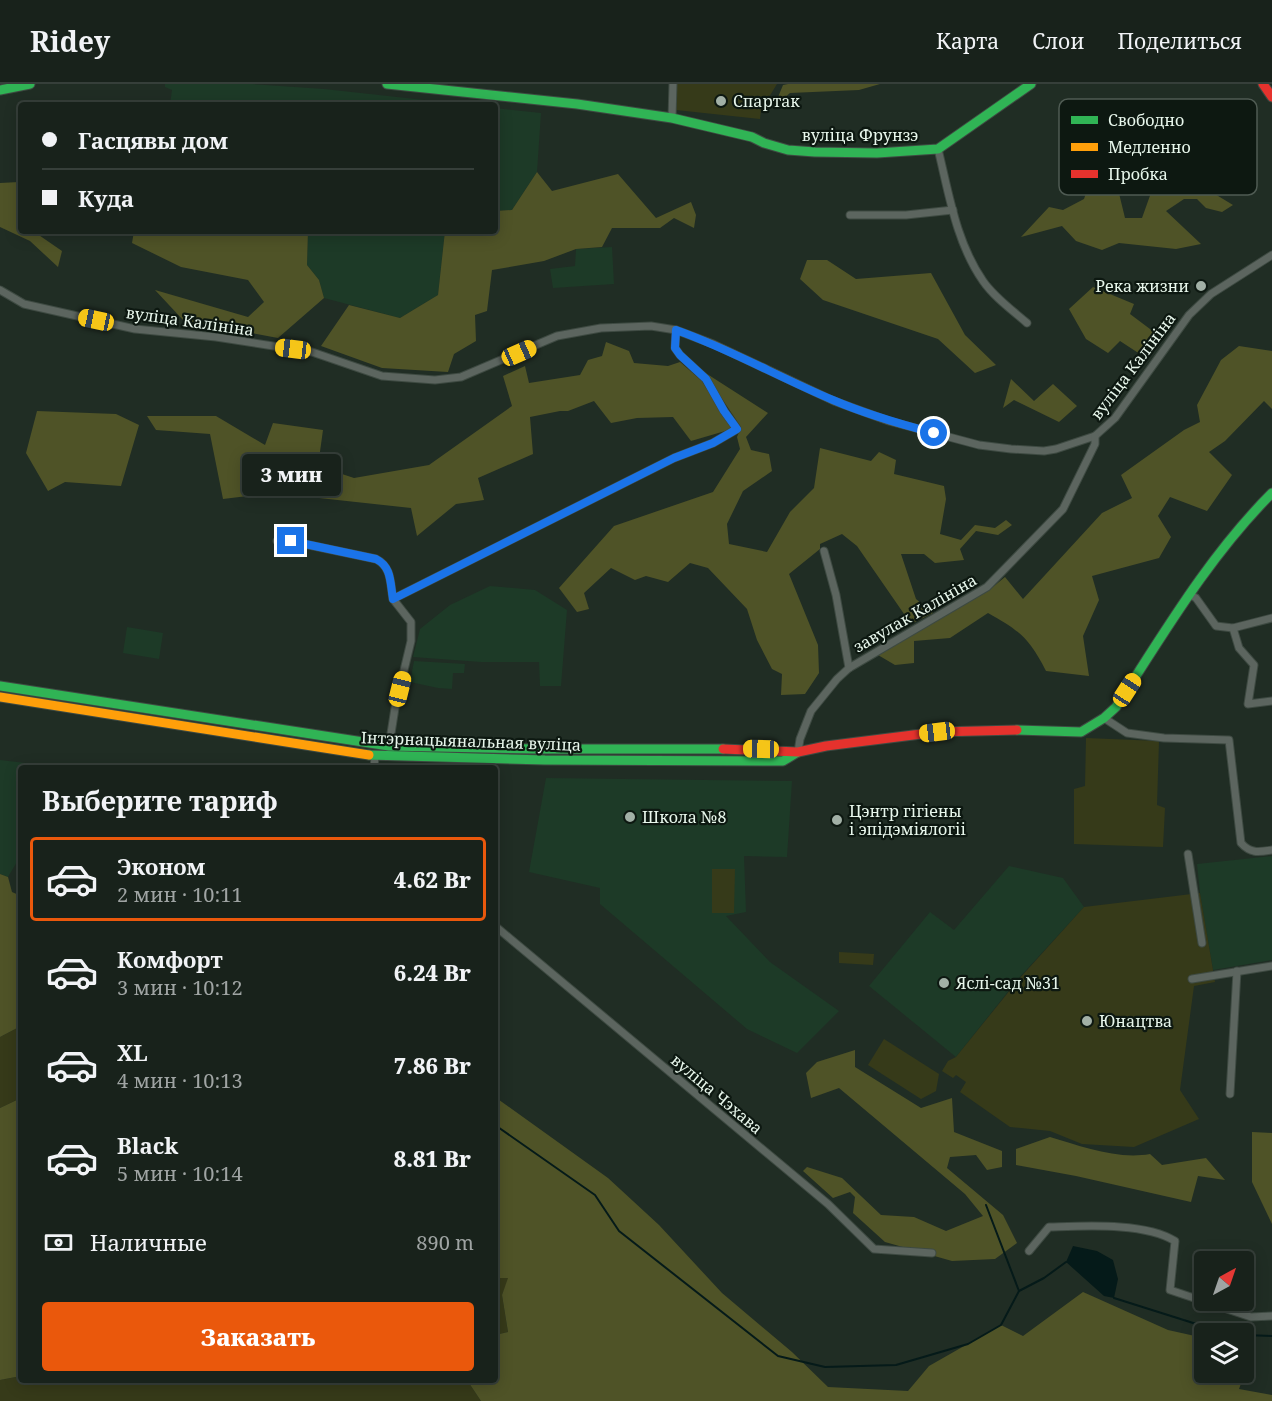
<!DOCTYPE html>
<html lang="ru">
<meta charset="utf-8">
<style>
body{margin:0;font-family:"Noto Serif",serif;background:#212a24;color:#f1f3f6;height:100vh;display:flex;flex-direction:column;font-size:22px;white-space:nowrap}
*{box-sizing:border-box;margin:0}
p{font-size:20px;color:#9fa4a3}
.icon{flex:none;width:33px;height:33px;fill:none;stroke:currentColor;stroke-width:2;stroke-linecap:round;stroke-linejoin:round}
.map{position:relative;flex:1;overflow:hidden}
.side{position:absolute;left:18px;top:681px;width:480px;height:618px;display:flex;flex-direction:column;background:#18221b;border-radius:6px;box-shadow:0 3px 15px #0003,0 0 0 2px #363f3a}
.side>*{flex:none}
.banner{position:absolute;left:18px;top:18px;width:480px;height:132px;border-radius:6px;box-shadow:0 3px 15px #0003,0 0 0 2px #363f3a;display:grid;align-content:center;height:132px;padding:0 24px;background:#18221b}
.needle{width:39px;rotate:40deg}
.controls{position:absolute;left:1194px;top:1167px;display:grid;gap:12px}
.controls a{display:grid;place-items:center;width:60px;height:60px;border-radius:6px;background:#18221b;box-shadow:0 3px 15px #0003,0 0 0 2px #363f3a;font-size:30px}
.end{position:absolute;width:27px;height:27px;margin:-14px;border:8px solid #1a73e8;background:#fff;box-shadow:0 0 0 3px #fff}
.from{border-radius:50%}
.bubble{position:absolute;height:42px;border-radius:6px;background:#18221b;box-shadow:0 3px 15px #0003,0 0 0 2px #363f3a;font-size:20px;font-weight:800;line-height:42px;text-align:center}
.car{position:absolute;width:18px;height:36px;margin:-18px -9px;border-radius:8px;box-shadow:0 0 4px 2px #0007;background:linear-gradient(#f5c518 24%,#345 0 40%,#f5c518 0 76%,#345 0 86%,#f5c518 0)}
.banner b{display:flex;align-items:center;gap:21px;height:57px;font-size:22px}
.banner b+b{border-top:2px solid #363f3a}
.banner i{width:15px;height:15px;background:#f1f3f6}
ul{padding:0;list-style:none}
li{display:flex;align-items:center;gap:18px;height:84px;margin:0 12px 9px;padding:0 12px;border:3px solid transparent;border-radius:6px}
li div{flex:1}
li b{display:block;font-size:22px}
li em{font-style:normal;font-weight:800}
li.selected{border-color:#ea580c}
li>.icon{width:54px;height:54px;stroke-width:1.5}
h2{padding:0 24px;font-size:27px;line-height:72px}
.pay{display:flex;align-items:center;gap:15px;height:66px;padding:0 24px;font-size:22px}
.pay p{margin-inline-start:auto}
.button{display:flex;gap:12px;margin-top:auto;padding:12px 24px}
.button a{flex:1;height:69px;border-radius:6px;background:#ea580c;color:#fff;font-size:24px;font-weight:800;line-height:69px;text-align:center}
header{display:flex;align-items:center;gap:36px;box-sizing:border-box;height:84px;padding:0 30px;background:#18221b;border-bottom:2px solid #363f3a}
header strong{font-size:28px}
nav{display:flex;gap:33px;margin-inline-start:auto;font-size:21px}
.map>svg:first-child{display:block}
</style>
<header>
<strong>Ridey</strong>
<nav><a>Карта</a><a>Слои</a><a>Поделиться</a></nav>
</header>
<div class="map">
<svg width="1272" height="1317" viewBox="0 0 1272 1317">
<rect width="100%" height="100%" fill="#202d24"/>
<g fill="#1d3a27">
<path d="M165 0H252L324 5 470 21H175L170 20 172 6 165 3Z"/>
<path d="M495 24 541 29 537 88 512 126 495 127Z"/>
<path d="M308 147H445L438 211 400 234 324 214 319 196 307 181Z"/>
<path d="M612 163 614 200 553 204 550 185 575 182 576 165Z"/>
<path d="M490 502 535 506 567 526 561 602H540L539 578H481L413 573 420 545 450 521Z"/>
<path d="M127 543 163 549 159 575 123 569Z"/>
<path d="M414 577 465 580 464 589H453L452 605 438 604 410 598Z"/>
<path d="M0 676 51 682V684H21V771L8 793 0 790Z"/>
<path d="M546 694 792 697 787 773 744 772 746 828 726 832 770 878 839 927 797 969 747 945 600 820V804L529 788Z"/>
<path d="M1272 772V876L1213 886 1200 809 1197 780Z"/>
<path d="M1009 782 1063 794 1084 823 1018 895 956 973 869 902 930 828 954 846Z"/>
</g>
<g fill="#363a19">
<path d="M677 0H777L761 26 760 35 676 26Z"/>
<path d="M1086 654 1159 657 1157 721 1165 724 1163 763 1074 760V705L1085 702Z"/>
<path d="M712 785H735L734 829H712Z"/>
<path d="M1200 809 1215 898 1194 902 1180 1006 1199 1035 1134 1063 1082 1060 1050 1047 1010 1043 960 1008 966 998 956 991 953 994 942 987 948 977 956 973 1019 895 1084 823Z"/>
<path d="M839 868 874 870 873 881 839 879Z"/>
<path d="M21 942V1014L0 1024V953Z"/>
<path d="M884 955 939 990 936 1007 921 1015 868 981Z"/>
<path d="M495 1194H509L502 1211 508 1248 495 1251Z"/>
<path d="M21 1292V1296H467L481 1317H0V1296Z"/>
</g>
<g fill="#4f5327">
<path d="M788 0H880L859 6 790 9 774 23 783 1Z"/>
<path d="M1103 84 1116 97 1125 134H1142L1152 106 1190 95 1233 121 1222 128 1206 124 1197 115H1184L1166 127 1201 160 1176 165 1119 159 1102 166 1076 157 1062 142 1021 153 1049 123 1063 126 1084 115 1093 88Z"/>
<path d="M537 88 552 107 618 90 656 134 691 118 696 131 694 144 674 134 660 144H612L602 163 576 165 544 177 492 186 487 227 475 231 476 257 454 270 448 288 382 284 321 262 349 221 400 234 438 211 445 147H495V127L512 126Z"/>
<path d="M19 98H21V147H33L62 167 58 183 30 157 0 143V99Z"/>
<path d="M134 147H308L307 181 319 196 324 214 278 254 183 236 155 206 248 233 264 218 248 196 181 183 132 159Z"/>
<path d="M807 176H827L856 195 931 189 965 251 996 281 975 289 938 255 823 216 800 195Z"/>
<path d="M1093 203 1134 220 1130 230 1158 251 1146 274 1120 257 1108 269 1086 255 1069 225Z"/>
<path d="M606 258 629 267 634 279 668 282 680 278 702 297 732 345 691 357 673 333 637 334 611 339 594 317 568 327H560L530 333 533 370 478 394 484 416 456 420 417 452 411 424 273 409 223 415 210 350 156 346 147 332H216L265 361 273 339 323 346 318 382 354 394 429 381 512 322 503 292 525 282 529 299 580 291 588 276 602 272Z"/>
<path d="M1239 262 1272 267V325L1264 317 1225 357 1209 368 1232 391 1207 427 1170 413 1158 432 1171 453 1159 474 1092 492 1099 516 1083 552 1089 592 1046 587C1029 554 1020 547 988 529L950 554 914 557V579L895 581 878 571 988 507 1005 493 1023 515 1102 429 1132 414 1121 391 1184 346 1200 338 1197 321 1221 276Z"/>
<path d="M704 288 768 329 746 353 751 366 769 370 772 387 743 407 727 440 729 460 767 468 790 428 814 404 820 364 871 377 879 368 896 376 894 390 944 402 946 415 940 450 961 456 975 441 995 444 1006 436 1012 441 998 451 976 447 960 465 964 476 935 479 924 470H901L916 515 933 529 911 540 857 462 842 450 820 460V465L789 490 818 561 819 589 805 610 781 611 782 590 772 585 757 556 747 525 708 484 690 479 668 498 646 492 635 496 611 484 584 509 589 525 577 528 559 504 614 442 713 408 740 365 737 353 741 343Z"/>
<path d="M1011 295 1034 317 1053 300 1077 322 1059 338 1014 316 1003 324Z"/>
<path d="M37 327 116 330 139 341 121 402 65 398 48 407 26 369Z"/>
<path d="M0 790 8 793 12 808 21 812V942L0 953Z"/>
<path d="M855 966V983L921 1024 952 1014 954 1048 1002 1067V1083L987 1086 976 1071 950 1073 947 1084 1003 1131 1017 1159 995 1175 952 1177 885 1158 853 1129 855 1113 850 1108 833 1114 803 1087 807 1083 842 1094 881 1131 914 1133 946 1147 983 1132 965 1110 839 1004 811 1014 806 989 817 978Z"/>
<path d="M495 1013 608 1094 659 1141 722 1209 792 1268 828 1303 908 1307 929 1282 1001 1241 1023 1252 1083 1208 1168 1246 1204 1254V1288H1244V1262L1254 1264 1239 1305 1272 1311V1317H481L467 1296H495V1251L508 1248 502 1211 508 1194H495Z"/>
<path d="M21 1014V1292L0 1296V1024Z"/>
<path d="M1252 1048 1272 1049V1140L1252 1098Z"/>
<path d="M1050 1053C1081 1062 1117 1076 1150 1070L1162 1081 1206 1074 1225 1096 1198 1092 1191 1118 1076 1092 1016 1081V1065Z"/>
</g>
<path fill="#051a19" d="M1073 1162 1097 1167 1113 1176 1118 1195 1114 1214 1104 1212 1066 1178Z"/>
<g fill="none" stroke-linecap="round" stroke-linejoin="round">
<g stroke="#051a19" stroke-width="2">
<path d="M495 1041 595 1111 619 1147 778 1272 825 1283 896 1281 968 1260 1001 1241 1019 1207 1044 1194 1066 1178"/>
<path d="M986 1121 1019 1207"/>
<path d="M1114 1214 1228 1250"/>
<path d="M1244 1251 1272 1252"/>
</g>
<g stroke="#3e4a42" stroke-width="9">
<g id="street">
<path d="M672 34 673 0"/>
<path d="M938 65C949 110 956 158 983 197 994 213 1012 226 1027 239"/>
<path d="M850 131H906L953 126"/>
<path d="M0 206 24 220 135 245 216 253 312 268 382 292 435 296 461 293 557 252 601 244 651 242 676 246 713 260 834 317 889 337 979 361 1011 365 1044 367 1056 365 1095 352 1115 334 1189 231 1211 210 1272 171"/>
<path d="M277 457H290L376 475C392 483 390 499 393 515L674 374 713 359 737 345 724 327 706 295 680 271 675 264 676 246"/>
<path d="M824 467 836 511 849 584"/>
<path d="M1189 510 1196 514 1216 542 1233 544 1272 534"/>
<path d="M1233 544 1239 564 1254 581 1248 620 1272 617"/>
<path d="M1104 634 1127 649 1164 654 1229 656 1241 759C1251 770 1259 768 1272 766"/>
<path d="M389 662 395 624 411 557V538L393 515"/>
<path d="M798 668 800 655 811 627 837 595 849 584 987 503 1063 425 1095 360V352"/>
<path d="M374 684 375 672"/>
<path d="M1188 770 1202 859"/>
<path d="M495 842 828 1120 874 1165 932 1169"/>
<path d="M1192 895 1272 882"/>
<path d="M1230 1010 1237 887"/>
<path d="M1029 1167 1049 1143C1084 1142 1145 1138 1175 1157L1170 1206 1251 1233 1272 1232"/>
</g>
</g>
<g stroke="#3e4a42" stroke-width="11">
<g id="fast">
<path d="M387 0 577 20 672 34 752 53 764 59 788 66 815 68 877 69 938 65 1031 0"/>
<path d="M0 6 30 0"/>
<path d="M0 602 389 662 537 665H723"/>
<path d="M1017 646 1081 648 1104 634 1116 623C1164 549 1209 472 1272 409"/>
<path d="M369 671 545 676 783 677 798 668"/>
</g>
</g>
<g stroke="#3e4a42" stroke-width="11">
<path id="slow" d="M0 613 369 671"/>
</g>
<g stroke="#3e4a42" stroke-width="11">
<g id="jam">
<path d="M1263 0 1272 13"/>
<path d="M723 665 798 668 826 662 937 648 1017 646"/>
</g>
</g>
<use href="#street" stroke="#5c655f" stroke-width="7"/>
<use href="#fast" stroke="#30b455" stroke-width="9"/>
<use href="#slow" stroke="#ff9f0a" stroke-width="9"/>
<use href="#jam" stroke="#e5322d" stroke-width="9"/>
</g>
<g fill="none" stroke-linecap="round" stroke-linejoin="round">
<path stroke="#1a73e8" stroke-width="8" d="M291 457 376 475C392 483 390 499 393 515L674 374 713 359 737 345 724 327 706 295 680 271 675 264 676 246C730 265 780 294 833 316 865 330 900 340 934 349"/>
</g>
<g fill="#a2b0a6" stroke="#0d1811" stroke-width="2">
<circle cx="721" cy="17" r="6"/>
<circle cx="1201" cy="202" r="6"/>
<circle cx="630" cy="733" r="6"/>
<circle cx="837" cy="736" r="6"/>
<circle cx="944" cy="899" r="6"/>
<circle cx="1087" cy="937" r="6"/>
</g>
<g text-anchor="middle" stroke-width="4.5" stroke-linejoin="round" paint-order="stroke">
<g font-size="16" fill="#e8f7ec" stroke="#0d1811" text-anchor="start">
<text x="733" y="23">Спартак</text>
<text x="1189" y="208" text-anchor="end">Река жизни</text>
<text x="849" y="733">Цэнтр гігіены<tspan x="849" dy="18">і эпідэміялогіі</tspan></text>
<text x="642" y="739">Школа №8</text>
<text x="956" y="905">Яслі-сад №31</text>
<text x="1099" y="943">Юнацтва</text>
</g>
<g font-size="16" fill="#e8f7ec" stroke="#0d1811">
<text x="860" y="57">вуліца Фрунзэ</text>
<text transform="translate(190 237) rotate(8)" y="6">вуліца Калініна</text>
<text transform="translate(1133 282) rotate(-53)" y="6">вуліца Калініна</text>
<text transform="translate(915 529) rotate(-30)" y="6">завулак Калініна</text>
<text transform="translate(471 657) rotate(2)" y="6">Інтэрнацыянальная вуліца</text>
<text transform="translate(717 1010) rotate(40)" y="6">вуліца Чэхава</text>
</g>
</g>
<rect x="1059" y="15" width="198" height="96" rx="9" fill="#0d1811" stroke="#4f5b53" stroke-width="1.5"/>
<rect x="1071" y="32" width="27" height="8" fill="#30b455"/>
<rect x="1071" y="59" width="27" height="8" fill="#ff9f0a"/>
<rect x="1071" y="86" width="27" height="8" fill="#e5322d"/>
<g font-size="16" fill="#e8f7ec">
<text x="1108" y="42">Свободно</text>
<text x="1108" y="69">Медленно</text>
<text x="1108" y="96">Пробка</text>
</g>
</svg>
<div class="controls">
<a><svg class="needle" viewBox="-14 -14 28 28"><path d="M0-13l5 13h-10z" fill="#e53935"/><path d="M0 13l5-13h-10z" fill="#9fa4a3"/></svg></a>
<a><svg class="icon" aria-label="layers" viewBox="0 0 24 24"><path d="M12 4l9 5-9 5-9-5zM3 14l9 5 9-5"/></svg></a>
</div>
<i class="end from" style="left:934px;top:349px"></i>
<i class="end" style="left:291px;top:457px"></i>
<div class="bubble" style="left:242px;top:370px;width:99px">3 мин</div>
<i class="car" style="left:96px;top:236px;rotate:282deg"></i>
<i class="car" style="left:293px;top:265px;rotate:277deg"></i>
<i class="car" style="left:519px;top:269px;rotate:66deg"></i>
<i class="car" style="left:400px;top:605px;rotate:14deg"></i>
<i class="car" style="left:1127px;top:606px;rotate:33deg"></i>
<i class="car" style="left:937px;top:648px;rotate:263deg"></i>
<i class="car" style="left:761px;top:665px;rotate:271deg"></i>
<div class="banner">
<b><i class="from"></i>Гасцявы дом</b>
<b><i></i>Куда</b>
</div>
<section class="side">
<h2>Выберите тариф</h2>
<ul>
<li class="selected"><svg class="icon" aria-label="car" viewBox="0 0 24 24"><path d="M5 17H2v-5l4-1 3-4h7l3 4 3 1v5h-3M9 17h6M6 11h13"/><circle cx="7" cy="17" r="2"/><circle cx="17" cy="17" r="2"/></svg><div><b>Эконом</b><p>2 мин · 10:11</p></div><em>4.62 Br</em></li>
<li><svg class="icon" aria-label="car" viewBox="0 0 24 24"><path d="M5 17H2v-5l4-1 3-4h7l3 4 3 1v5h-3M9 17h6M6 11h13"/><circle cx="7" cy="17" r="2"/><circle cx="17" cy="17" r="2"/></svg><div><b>Комфорт</b><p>3 мин · 10:12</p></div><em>6.24 Br</em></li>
<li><svg class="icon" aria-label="car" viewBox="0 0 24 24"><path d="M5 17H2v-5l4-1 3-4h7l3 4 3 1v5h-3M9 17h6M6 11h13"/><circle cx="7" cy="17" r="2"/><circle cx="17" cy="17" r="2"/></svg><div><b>XL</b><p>4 мин · 10:13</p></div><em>7.86 Br</em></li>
<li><svg class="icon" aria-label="car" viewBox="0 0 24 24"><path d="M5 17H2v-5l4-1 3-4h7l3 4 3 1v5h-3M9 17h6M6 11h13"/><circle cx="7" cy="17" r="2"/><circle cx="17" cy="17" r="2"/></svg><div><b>Black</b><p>5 мин · 10:14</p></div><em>8.81 Br</em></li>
</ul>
<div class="pay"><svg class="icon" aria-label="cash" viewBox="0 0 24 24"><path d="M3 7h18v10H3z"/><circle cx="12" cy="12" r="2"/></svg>Наличные<p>890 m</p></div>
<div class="button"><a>Заказать</a></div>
</section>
</div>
